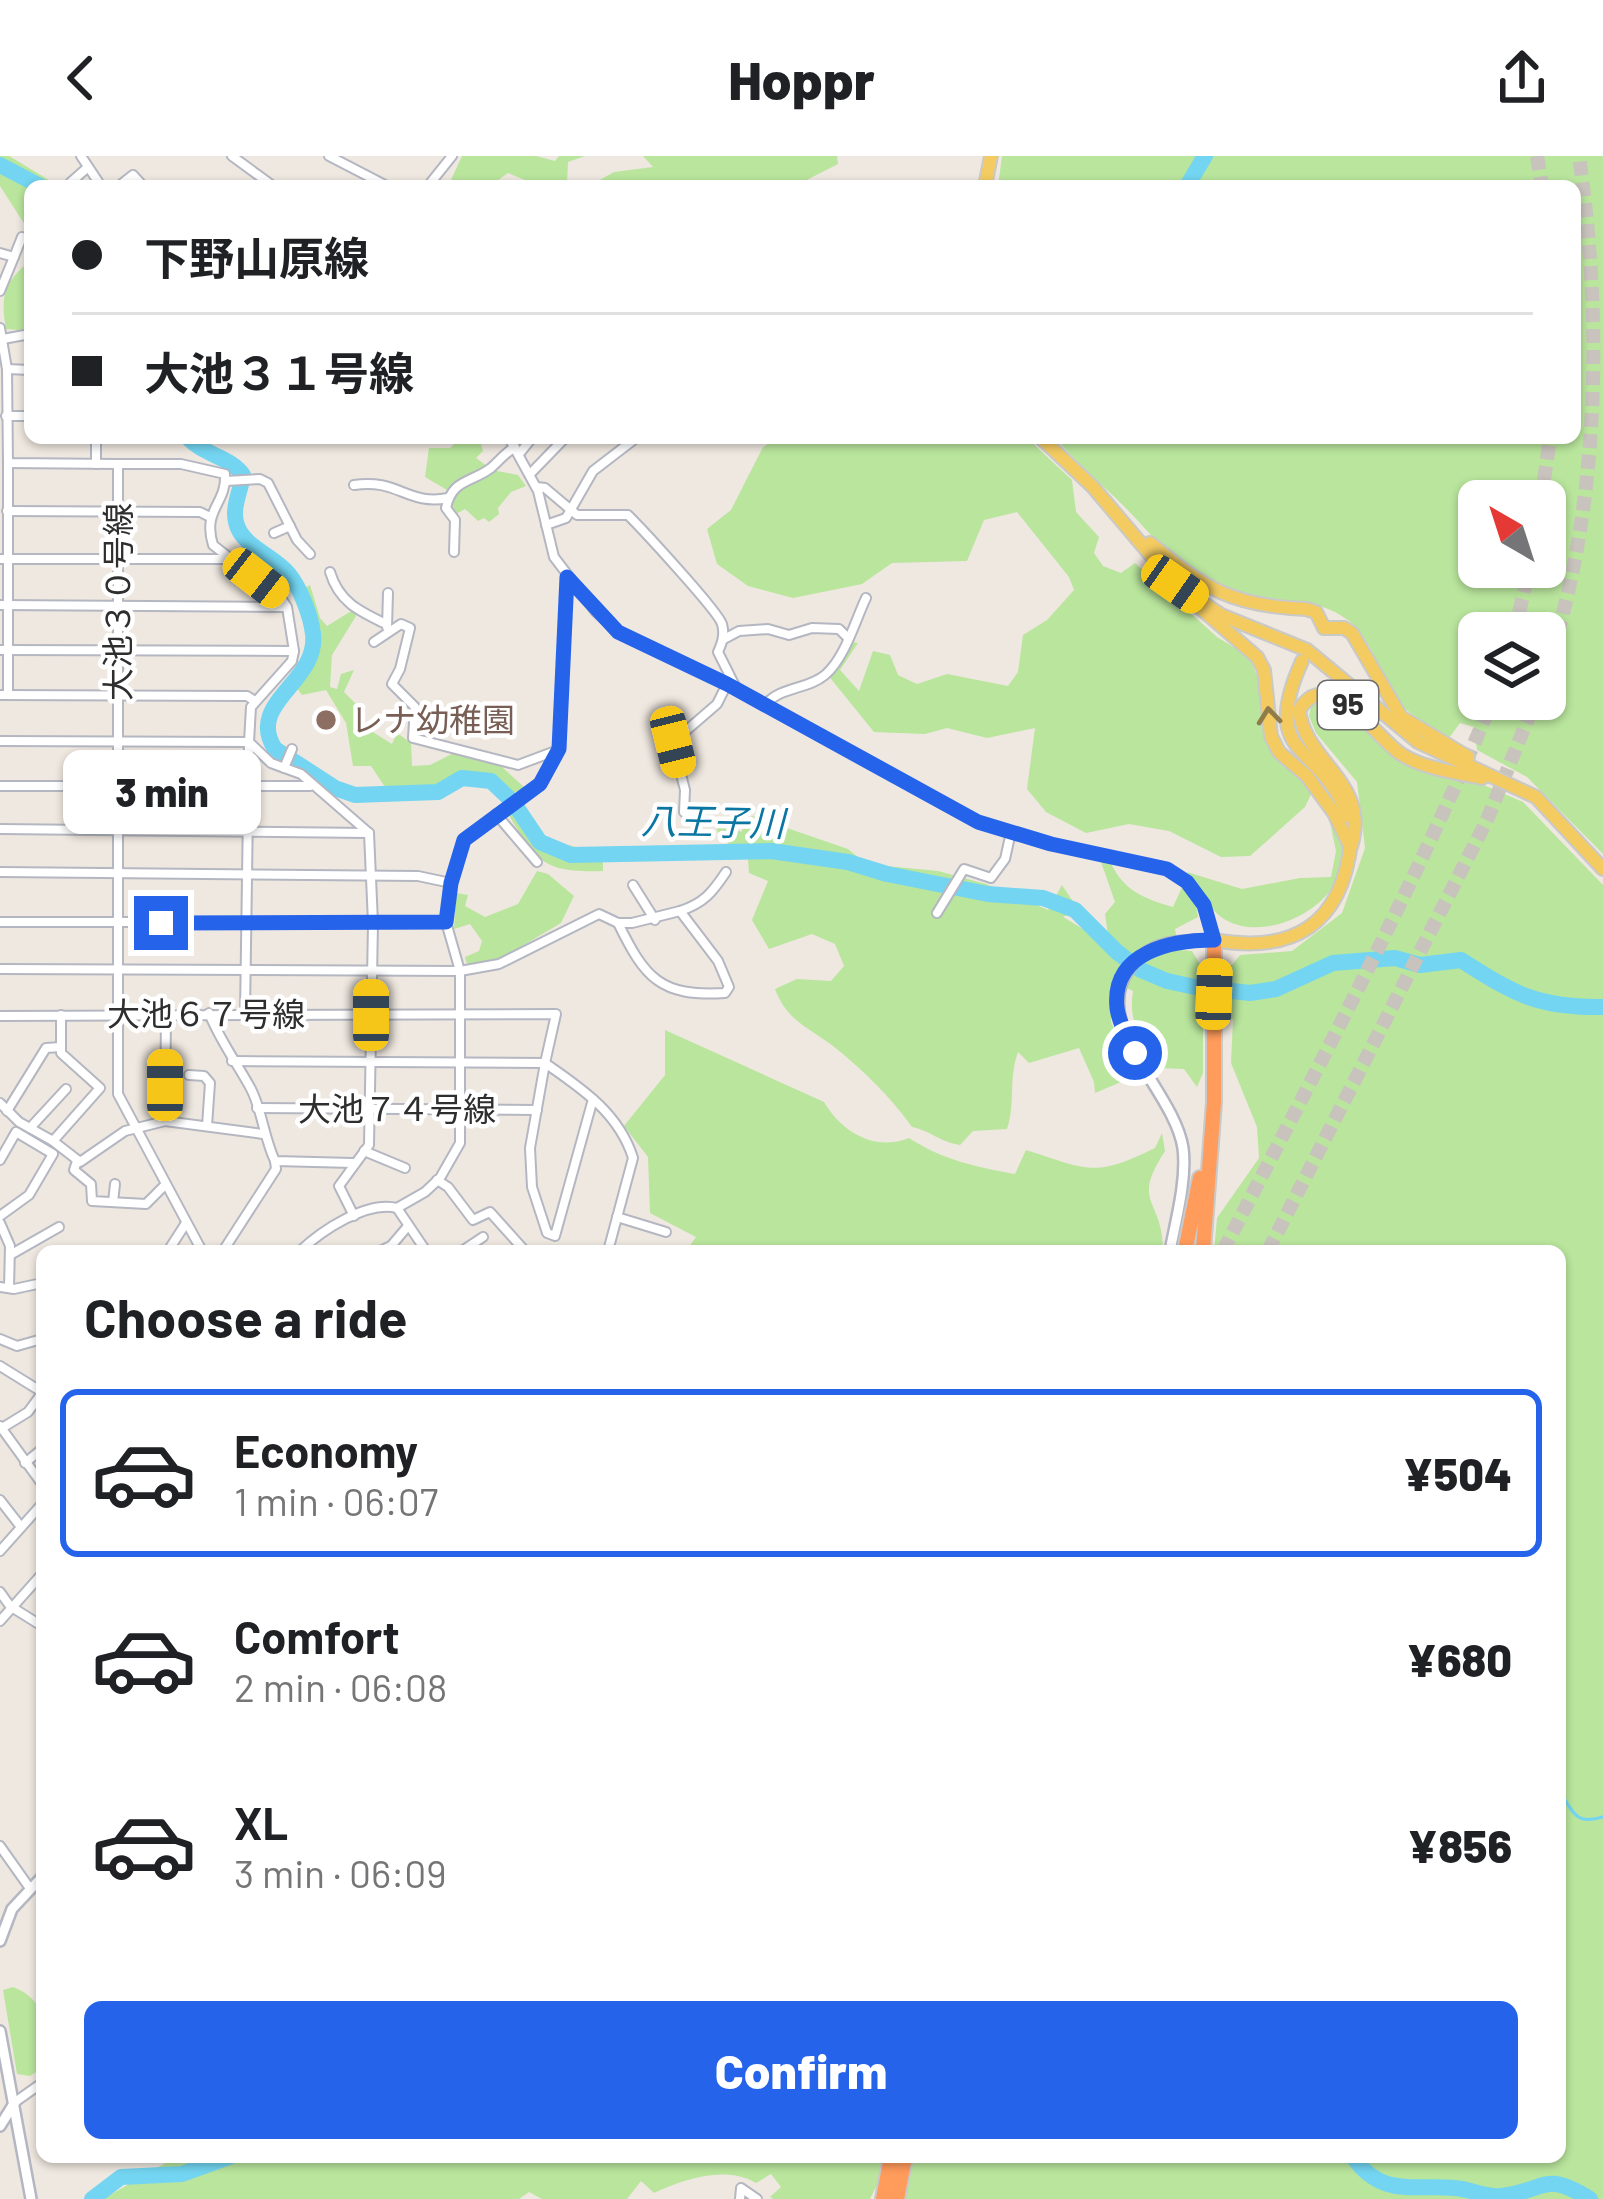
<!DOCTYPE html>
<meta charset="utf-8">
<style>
body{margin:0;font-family:Barlow,"Noto Sans JP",sans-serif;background:#f2f2f2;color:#202124;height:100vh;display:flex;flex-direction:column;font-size:45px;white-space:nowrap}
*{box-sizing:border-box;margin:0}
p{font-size:39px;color:#757577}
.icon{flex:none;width:66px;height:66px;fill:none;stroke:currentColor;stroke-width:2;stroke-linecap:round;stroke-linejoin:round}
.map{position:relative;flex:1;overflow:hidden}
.sheet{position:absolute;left:36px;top:1089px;width:1530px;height:918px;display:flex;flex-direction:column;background:#fff;border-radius:18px;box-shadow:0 3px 9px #0004}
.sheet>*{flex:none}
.top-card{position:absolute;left:24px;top:24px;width:1557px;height:264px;border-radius:18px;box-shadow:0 3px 9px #0004;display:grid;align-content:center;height:264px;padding:0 48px;background:#fff}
.needle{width:78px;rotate:321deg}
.fabs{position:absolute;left:1458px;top:324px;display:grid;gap:24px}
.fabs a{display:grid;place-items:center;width:108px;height:108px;border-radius:18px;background:#fff;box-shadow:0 3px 9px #0004;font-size:60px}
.end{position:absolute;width:54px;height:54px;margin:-27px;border:15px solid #2563eb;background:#fff;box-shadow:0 0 0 6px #fff}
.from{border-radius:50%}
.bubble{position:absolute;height:84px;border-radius:18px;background:#fff;box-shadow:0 3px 9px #0004;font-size:39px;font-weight:800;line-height:84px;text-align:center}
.car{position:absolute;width:36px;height:72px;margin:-36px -18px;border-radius:15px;box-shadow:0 0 9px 3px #0007;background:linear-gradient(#f5c518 24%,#345 0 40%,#f5c518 0 76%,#345 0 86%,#f5c518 0)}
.top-card b{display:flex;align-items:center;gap:42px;height:114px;font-size:45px}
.top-card b+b{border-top:3px solid #e0e0e0}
.top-card i{width:30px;height:30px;background:#202124}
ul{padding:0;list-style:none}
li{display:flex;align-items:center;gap:36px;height:168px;margin:0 24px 18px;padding:0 24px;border:6px solid transparent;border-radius:18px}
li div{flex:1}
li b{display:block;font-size:45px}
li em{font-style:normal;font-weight:800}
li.current{border-color:#2563eb}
li>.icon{width:108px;height:108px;stroke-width:1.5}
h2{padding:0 48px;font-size:54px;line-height:144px}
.primary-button{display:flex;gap:24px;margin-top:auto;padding:24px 48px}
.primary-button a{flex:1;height:138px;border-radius:18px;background:#2563eb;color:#fff;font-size:48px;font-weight:800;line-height:138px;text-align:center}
header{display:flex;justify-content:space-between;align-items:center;height:156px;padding:0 48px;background:#fff;font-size:54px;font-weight:800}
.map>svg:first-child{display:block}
</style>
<header><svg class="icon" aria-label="back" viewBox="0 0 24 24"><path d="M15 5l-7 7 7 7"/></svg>Hoppr<svg class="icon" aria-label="share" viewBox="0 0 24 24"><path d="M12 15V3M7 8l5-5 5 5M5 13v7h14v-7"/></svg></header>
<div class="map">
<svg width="1603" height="2043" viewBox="0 0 1603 2043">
<rect width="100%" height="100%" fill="#efe8e0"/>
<g fill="#b9e59d" fill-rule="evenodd">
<path d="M0 0H9L59 30H30V89L25 69 0 30Z"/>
<path d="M462 0H536L555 5 559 0H585L568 6 567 28 539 30 508 17 490 30H453L451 24Z"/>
<path d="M643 0H837L838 8 795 30H589L614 16 653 11Z"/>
<path d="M1002 0H1603V698L1527 621 1477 594 1474 571 1460 567 1449 582C1435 572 1416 563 1403 551 1381 530 1377 488 1349 465 1312 435 1267 452 1225 438 1190 427 1164 393 1140 367 1113 337 1082 313 1055 282H1575V30H998ZM1479 345H1545V411H1479ZM1479 477H1545V543H1479Z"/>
<path d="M30 105V175L6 173C0 140 4 126 30 105Z"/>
<path d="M461 282H479L483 295 476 302 487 310 461 322 447 334 425 321 429 292H450Z"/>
<path d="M778 282H1027L1072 324 1076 356 1099 381 1094 397 1103 410 1121 417 1135 407 1217 481 1248 500 1260 526 1263 572 1276 597 1313 634 1305 651 1250 700 1221 701 1169 675 1129 668 1086 677 1046 656 1027 633 1035 572 987 582 947 572 925 578 874 576 827 518 852 486 858 487 840 514 859 535 873 495 890 499 898 519 917 528 947 518 1008 530 1018 516 1023 479 1047 464 1074 434 1069 421 1017 356 984 364 967 405 892 407 862 428 793 442 748 430 717 408 707 373 731 354 763 291Z"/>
<path d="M492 314 518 319 526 330 511 336 498 352 499 358 489 366 484 362 478 365 465 353 454 359 447 350 456 333Z"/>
<path d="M310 429 320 462 327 470 353 454 356 460 332 499 330 531 337 533 341 518 354 514 344 536 363 555 360 568 392 588 397 577 411 587 412 610 430 609 458 595 501 610 525 632 511 638 490 621C456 636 422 632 385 631L371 610H353L346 567 326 534 302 539 296 531 317 485 302 433Z"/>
<path d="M1329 544 1349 557 1402 607 1479 627 1523 646 1603 729V2043H902L903 2031 879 2025 870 2043H773L770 2041 781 2031 771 2018 756 2027C726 2009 684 2023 654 2037L641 2025 627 2043H542L529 2036 519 2043H103L176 2001H1560V1095H1214L1217 1062 1259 1002 1257 971 1231 907 1233 863 1203 867V917L1197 931 1184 913 1157 912C1141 886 1128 867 1133 835L1114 826 1111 866 1135 920 1095 937 1094 926 1079 892 1029 907 1018 896C1008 924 1016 946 1007 973L973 975 960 989C940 986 931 975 912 971 890 940 863 914 833 890 808 871 787 865 775 833L797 823 831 825 844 810 835 788 812 778 769 793 752 764 768 725 749 717 748 702 719 681 714 662 741 676 752 660 848 693 866 708 938 715 986 728 1048 754 1062 729 1072 744 1071 757 1063 761 1088 776 1108 779 1105 758 1115 746 1100 703H1109C1122 734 1142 742 1173 751L1183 729 1195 744 1198 761 1175 773 1179 794 1192 795 1201 810 1232 809 1240 799 1292 795 1342 757 1365 692 1357 626 1316 577 1309 560 1312 546Z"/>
<path d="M519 646 541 683 603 697V715C541 717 535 704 506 654Z"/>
<path d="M1329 661 1334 663C1342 684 1348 705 1336 726 1316 762 1256 786 1221 761 1208 751 1197 729 1187 716L1242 733 1300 722 1331 721 1336 695Z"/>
<path d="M537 715 548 718 574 740 561 767 500 803 467 808 465 801 479 795 482 785 470 768 454 773 456 737 468 739 465 750 485 761 518 748Z"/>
<path d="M665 874 824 946C842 976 874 996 909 982 943 1004 976 1011 1015 1018L1026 994C1089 1014 1094 1022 1155 992L1162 977 1165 995C1130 1049 1163 1041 1163 1095H686L696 1081 650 1057 648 1001 624 970 665 919Z"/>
<path d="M13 1831C52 1846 42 1877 42 1912L30 1920 17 1918 3 1834Z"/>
</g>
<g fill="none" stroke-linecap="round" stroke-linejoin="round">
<path stroke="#73d5f1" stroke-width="3" d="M1560 1636C1574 1657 1575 1669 1603 1661"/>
<g stroke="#73d5f1" stroke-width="16">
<path d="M0 9 40 30"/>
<path d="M1187 30 1205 0"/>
<path d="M188 282C204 299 231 301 243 319 241 334 232 351 236 366 241 390 273 399 288 417 300 431 311 460 313 478 319 526 245 547 275 593L335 632 355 639 438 636 462 622 491 625 513 646 540 686 571 699 771 695 848 706 887 718 988 738 1043 742 1075 754 1117 796 1141 814 1167 825 1195 831 1250 837 1276 833 1333 807 1395 802 1420 809 1461 804C1514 838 1538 852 1603 851"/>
<path d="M1353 2001C1382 2042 1413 2028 1455 2032 1471 2033 1486 2042 1502 2040 1548 2034 1543 2014 1590 2043"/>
<path d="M92 2043 121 2021 182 2018 229 2001"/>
</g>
<g stroke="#c8c3bc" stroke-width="14" stroke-dasharray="14 7" stroke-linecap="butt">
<path d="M1537 0 1542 30"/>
<path d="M1541 345 1550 282"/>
<path d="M1514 477 1530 411"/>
<path d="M1545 518C1600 357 1603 167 1579 0"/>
<path d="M1223 1095C1317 913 1414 732 1493 543"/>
<path d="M1268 1095 1487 664 1536 543"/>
</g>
<g stroke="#b4b7c1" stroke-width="12">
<g id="minor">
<path d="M81 0 101 30"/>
<path d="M232 0 273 30"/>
<path d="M329 0 387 30"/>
<path d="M70 27 88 11"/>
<path d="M119 30 133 19 143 30"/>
<path d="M428 30 452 0"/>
<path d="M0 97 14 101 0 135"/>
<path d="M14 101 22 81"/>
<path d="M0 172 7 213 8 307 118 308V938L202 1095"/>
<path d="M3 183 30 178"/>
<path d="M7 213 30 214"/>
<path d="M6 260H30"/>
<path d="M96 282V308"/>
<path d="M509 282 538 335 554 401 596 456 618 475 727 528 978 666 1051 688 1167 713 1187 726 1204 749 1213 782"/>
<path d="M519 298 532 282"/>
<path d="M8 307V539"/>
<path d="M118 308H181L225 318C227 348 202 353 213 389L281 442 287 451 294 495 292 505 251 551 249 586 271 607 301 618 369 677 373 767 369 989 339 1030 354 1060"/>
<path d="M530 318 565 282"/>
<path d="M226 325 260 323 268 327 297 384 310 398"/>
<path d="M354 329C398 322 407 350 448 342"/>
<path d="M537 331 545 332 577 359H628C642 373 718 455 722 468 725 479 722 487 718 496L737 534"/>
<path d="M7 355 200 356 208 360"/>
<path d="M546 369 566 362 593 315 636 282"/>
<path d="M274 377 290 370"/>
<path d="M454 396 455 364 446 352C452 323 471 327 491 312 499 305 505 297 515 291"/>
<path d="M0 403H230"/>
<path d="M330 416C339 446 359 455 386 468"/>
<path d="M0 449 286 451"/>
<path d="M387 471 388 437"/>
<path d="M724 483 739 475 768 473 789 479 812 472 839 473 847 481"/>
<path d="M374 486 401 468 410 472 400 513 392 528 415 551 413 582 518 609 558 594"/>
<path d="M0 494 294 495"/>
<path d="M0 539 247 540 255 545"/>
<path d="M765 549C781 530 807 534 825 519 845 502 855 465 866 442"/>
<path d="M0 585 249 586 245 858"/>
<path d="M667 586H673L717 548 727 528"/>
<path d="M673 587 685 634 684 656H696"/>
<path d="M284 612 292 593"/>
<path d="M0 630H310"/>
<path d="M496 658 537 706"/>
<path d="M0 673 369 677"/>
<path d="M0 716 418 720 451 727"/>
<path d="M633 729 655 764"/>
<path d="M937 757 964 713 991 722 1005 703 1011 676"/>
<path d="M0 766H446"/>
<path d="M618 767C645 822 660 841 725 837L729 831 718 805 680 755C704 747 712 737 726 716"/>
<path d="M0 813 460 815 499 808 599 758 618 767H632L680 755"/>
<path d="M166 857 165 965 263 978"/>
<path d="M209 857C220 885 237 907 251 933 262 954 264 982 275 1005L353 1007"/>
<path d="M61 859V897L100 932 53 985 80 1006 125 975 165 965"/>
<path d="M0 860 556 858 545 907 232 905"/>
<path d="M189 919 204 920 210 927 207 970"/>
<path d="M593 943 555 1080 547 1077 532 1031 530 992 545 907C581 932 619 957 633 1002L608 1095"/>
<path d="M0 947 19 966 53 985"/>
<path d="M257 952 537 954"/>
<path d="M7 955 46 892 61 891"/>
<path d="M30 972 66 933"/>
<path d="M364 995 405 1012"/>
<path d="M0 1004 16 976 53 998 29 1039 0 1060"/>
<path d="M77 1005 74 1014 91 1028 92 1045 146 1048 165 1029"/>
<path d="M437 1024 448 1031 473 1064 490 1056 525 1095"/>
<path d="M113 1046 115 1028"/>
<path d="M397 1052 426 1095"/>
<path d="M617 1061 666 1076"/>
<path d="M0 1067 10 1090 9 1132"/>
<path d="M168 1095 186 1067"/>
<path d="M223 1095 276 1013 275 1005"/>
<path d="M300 1095C321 1075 367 1044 397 1052L425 1036 440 1022 460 987V815L446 766 451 727 464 684 540 628 559 593 567 421"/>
<path d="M380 1095 391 1090 408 1070"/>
<path d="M462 1095 483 1081"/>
<path d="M10 1099 59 1071"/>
<path d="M0 1131 14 1133 42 1127"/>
<path d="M0 1183 17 1190 42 1183"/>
<path d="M0 1210 42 1236"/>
<path d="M0 1270 42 1328"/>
<path d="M2 1272 28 1256 42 1237"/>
<path d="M25 1307 42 1293"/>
<path d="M0 1344 21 1371"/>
<path d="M0 1395 42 1348"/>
<path d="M0 1436 10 1450 42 1470"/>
<path d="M0 1465 42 1418"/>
<path d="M0 1690 29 1731"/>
<path d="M15 1946 42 1927"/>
<path d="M740 2043 741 2032 757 2043"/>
</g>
</g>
<g stroke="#b4b7c1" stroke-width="14">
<g id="tertiary">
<path d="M1170 1095C1176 1063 1187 1024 1183 992 1174 934 1089 870 1129 813 1150 784 1182 784 1214 784"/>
<path d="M0 1785 12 1753 42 1721"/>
<path d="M0 1875 31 2043"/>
<path d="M0 1970 15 1946"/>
</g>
</g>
<g stroke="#c9c9c9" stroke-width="16">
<g id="primary">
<path d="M985 30 991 0"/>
<path d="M1041 282 1093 331 1175 428 1221 459 1307 494 1418 586 1536 641 1603 713"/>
<path d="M1150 387C1205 433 1232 450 1306 453L1316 456 1324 472"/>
<path d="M1198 450 1257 501 1264 514 1271 580 1279 596 1307 620 1334 657 1350 690"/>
<path d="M1324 472H1344L1352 477 1401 561 1468 601"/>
<path d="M1302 505C1257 605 1323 586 1347 660"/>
<path d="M1351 691C1371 626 1305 607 1299 554 1329 507 1374 580 1401 598 1425 613 1455 616 1482 622"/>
<path d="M1214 784C1293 798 1342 769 1351 686"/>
</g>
</g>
<g stroke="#c9c9c9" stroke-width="18">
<g id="motorway">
<path d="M1185 1095 1200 1022"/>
<path d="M1203 1095 1214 946V784"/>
<path d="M883 2043 891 2001"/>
<path d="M897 2043 905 2001"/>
</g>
</g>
<use href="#minor" stroke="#fff" stroke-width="8"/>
<use href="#tertiary" stroke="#fff" stroke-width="9"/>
<use href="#primary" stroke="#f3cb61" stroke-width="12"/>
<use href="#motorway" stroke="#ff9b5b" stroke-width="14"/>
</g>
<defs><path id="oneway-chevron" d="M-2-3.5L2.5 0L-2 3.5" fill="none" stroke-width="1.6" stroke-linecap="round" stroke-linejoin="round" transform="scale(3)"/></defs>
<use stroke="#907c48" href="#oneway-chevron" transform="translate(1269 560) rotate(-96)"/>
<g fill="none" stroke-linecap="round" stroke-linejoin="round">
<path stroke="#2563eb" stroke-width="15" d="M161 767 446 766 451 727 464 684 540 628 559 593 567 421 618 476 727 528 978 666 1051 688 1167 713 1187 726 1204 749 1214 784C1173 784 1111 795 1117 852 1119 867 1128 883 1135 897"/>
</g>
<circle fill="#8d6e63" stroke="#fff" stroke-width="4.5" cx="326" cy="564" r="12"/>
<g text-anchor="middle" stroke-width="9" stroke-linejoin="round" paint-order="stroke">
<rect fill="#fff" stroke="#6d6d6d" stroke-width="3" x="1318" y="525" width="60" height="48" rx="9"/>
<g font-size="30" font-weight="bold" fill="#2e2e2e">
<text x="1348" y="559">95</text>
</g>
<g font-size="33" fill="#2e2e2e" stroke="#fff">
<text transform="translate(118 446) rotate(-90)" y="12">大池３０号線</text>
<text x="206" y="870">大池６７号線</text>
<text x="397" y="965">大池７４号線</text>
</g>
<g font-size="33" fill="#785e54" stroke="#fff" text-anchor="start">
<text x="350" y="576">レナ幼稚園</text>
</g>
<g font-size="36" font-style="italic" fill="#0c76a3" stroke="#fff">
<text transform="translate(713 666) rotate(1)" y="13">八王子川</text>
</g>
</g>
</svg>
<div class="fabs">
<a><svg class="needle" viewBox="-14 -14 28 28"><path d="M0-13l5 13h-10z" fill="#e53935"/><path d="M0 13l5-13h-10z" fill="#757577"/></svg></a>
<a><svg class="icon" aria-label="layers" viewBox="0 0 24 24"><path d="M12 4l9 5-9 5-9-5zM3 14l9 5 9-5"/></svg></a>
</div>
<i class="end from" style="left:1135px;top:897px"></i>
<i class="end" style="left:161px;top:767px"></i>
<div class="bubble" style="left:63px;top:594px;width:198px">3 min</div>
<i class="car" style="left:256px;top:422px;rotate:128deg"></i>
<i class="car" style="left:1175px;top:428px;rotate:125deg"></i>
<i class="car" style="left:673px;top:586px;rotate:166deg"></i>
<i class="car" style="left:1214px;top:838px;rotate:2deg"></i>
<i class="car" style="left:371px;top:859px;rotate:0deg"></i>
<i class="car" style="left:165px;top:929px;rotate:0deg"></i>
<div class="top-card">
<b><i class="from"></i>下野山原線</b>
<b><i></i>大池３１号線</b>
</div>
<section class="sheet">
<h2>Choose a ride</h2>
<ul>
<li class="current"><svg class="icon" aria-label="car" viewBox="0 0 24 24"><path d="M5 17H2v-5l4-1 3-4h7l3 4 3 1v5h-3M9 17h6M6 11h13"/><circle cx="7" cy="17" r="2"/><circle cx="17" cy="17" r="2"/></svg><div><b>Economy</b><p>1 min · 06:07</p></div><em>¥504</em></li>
<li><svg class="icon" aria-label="car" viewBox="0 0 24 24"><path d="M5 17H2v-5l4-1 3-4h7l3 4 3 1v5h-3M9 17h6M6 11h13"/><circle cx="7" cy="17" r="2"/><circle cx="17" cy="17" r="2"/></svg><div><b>Comfort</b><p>2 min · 06:08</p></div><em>¥680</em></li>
<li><svg class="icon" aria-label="car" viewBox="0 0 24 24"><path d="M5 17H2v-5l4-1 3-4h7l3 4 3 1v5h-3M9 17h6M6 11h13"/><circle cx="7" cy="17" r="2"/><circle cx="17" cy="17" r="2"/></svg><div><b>XL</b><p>3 min · 06:09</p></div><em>¥856</em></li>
</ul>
<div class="primary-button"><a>Confirm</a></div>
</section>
</div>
